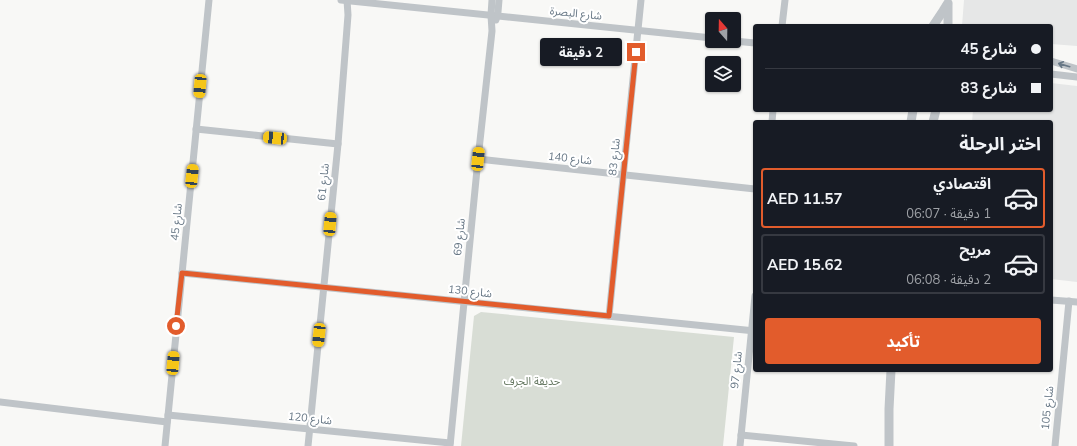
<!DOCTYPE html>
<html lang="ar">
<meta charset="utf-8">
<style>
body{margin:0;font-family:Mulish,"Noto Sans Arabic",sans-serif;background:#20242c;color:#f1f3f6;direction:rtl;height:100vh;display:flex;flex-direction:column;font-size:15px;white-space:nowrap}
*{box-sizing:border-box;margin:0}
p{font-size:13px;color:#9ea1a6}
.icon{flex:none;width:22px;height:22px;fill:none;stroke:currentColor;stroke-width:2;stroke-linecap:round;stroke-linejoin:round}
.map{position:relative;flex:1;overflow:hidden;direction:ltr}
.sheet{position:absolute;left:753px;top:120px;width:300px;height:252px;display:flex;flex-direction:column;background:#171b24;border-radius:4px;box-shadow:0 1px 3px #0004;direction:rtl}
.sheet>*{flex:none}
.banner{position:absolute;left:753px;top:24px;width:300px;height:88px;border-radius:4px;box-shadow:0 1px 3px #0004;direction:rtl;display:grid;align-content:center;height:88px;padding:0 12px;background:#171b24}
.needle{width:26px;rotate:340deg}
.fabs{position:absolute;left:705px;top:12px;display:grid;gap:8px}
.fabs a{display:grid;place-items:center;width:36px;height:36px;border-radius:4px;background:#171b24;box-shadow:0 1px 3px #0004;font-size:20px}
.end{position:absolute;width:18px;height:18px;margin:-9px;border:5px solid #e25c2c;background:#fff;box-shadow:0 0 0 2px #fff}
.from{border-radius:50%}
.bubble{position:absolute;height:28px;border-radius:4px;background:#171b24;box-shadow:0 1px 3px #0004;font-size:13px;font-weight:700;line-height:28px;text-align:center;direction:rtl}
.car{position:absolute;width:12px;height:24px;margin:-12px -6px;border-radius:5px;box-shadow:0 0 3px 1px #0007;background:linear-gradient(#f5c518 24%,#345 0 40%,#f5c518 0 76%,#345 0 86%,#f5c518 0)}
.banner b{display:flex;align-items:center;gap:14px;height:38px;font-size:15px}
.banner b+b{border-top:1px solid #363941}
.banner i{width:10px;height:10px;background:#f1f3f6}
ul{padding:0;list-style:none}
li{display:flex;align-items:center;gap:12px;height:60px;margin:0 8px 6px;padding:0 4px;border:2px solid #363941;border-radius:4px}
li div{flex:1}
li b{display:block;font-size:15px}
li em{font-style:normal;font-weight:700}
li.selected{border-color:#e25c2c}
li>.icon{width:36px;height:36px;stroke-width:1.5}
h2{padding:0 12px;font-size:18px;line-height:48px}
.primary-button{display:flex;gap:8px;margin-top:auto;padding:8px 12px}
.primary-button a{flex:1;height:46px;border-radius:4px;background:#e25c2c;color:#fff;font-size:16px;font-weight:700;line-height:46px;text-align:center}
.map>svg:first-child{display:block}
</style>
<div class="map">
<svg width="1077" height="446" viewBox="0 0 1077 446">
<rect width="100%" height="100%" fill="#f8f8f6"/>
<g fill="#e6e7e7">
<path d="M964 0H1077V46L1051 44V26H962Z"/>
<path d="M1051 83 1077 86V282L1051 279V122H972L973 110H1051Z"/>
</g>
<path fill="#d8ddd5" d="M481 312 734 337 723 446H461L474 316Z"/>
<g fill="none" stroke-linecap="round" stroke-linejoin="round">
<g stroke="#bfc4c8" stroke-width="7">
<path d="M341 0 712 38"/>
<path d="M496 20 498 12 499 0"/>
<path d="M782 26 785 0"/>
<path d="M734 41 755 43"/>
<path d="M1051 61 1077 69"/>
<path d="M1051 74 1077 77"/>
<path d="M772 122 773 110"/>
<path d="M196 129 338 144"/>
<path d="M478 159 755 189"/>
<path d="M182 273 755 331"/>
<path d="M1051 300 1077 302"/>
<path d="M609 316 641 0"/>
<path d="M0 402 167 422"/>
<path d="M168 415 450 443"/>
<path d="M741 435 854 446"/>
<path d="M165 446 209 0"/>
<path d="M308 446 338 144 348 15 347 0"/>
<path d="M450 446 478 159 492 31 491 15 492 0"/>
<path d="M740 446 755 296"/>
<path d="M1055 446 1069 301"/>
</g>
<g stroke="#bfc4c8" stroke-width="9">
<path d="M948 5V26"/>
<path d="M933 26 943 11 948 3"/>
<path d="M911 122 913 110"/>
<path d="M933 122 936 110"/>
<path d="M889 446V409L891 370"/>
</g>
</g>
<defs><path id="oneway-shaft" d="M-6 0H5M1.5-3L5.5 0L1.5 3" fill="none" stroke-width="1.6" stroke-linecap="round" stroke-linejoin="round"/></defs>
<use stroke="#687886" href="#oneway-shaft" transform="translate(1064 65) rotate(-164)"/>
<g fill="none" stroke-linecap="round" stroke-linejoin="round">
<path stroke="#e25c2c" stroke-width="5" d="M176 326 182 273 609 316 636 52"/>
</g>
<g text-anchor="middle" stroke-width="4" stroke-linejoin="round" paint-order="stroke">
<g font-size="11" fill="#687886" stroke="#fff">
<text transform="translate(576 13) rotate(6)" y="4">شارع البصرة</text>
<text transform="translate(614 157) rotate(-84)" y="4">شارع 83</text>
<text transform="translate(570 158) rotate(6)" y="4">شارع 140</text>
<text transform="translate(323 182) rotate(-84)" y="4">شارع 61</text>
<text transform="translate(176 222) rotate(-84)" y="4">شارع 45</text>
<text transform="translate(459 237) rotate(-84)" y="4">شارع 69</text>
<text transform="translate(470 291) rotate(6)" y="4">شارع 130</text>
<text transform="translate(736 370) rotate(-84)" y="4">شارع 97</text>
<text transform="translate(1047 408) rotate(-84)" y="4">شارع 105</text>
<text transform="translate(310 418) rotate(6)" y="4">شارع 120</text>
</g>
<g font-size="11" fill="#667862" stroke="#fff">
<text x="532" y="385">حديقة الجرف</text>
</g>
</g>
</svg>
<div class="fabs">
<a><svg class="needle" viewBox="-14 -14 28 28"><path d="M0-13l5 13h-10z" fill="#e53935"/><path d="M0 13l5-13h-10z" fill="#9ea1a6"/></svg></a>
<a><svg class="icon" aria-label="layers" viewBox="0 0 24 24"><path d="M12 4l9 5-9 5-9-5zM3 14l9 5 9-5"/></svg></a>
</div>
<i class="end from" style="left:176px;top:326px"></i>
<i class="end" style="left:636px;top:52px"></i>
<div class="bubble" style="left:540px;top:38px;width:82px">2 دقيقة</div>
<i class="car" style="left:200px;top:86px;rotate:185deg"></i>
<i class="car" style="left:275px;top:138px;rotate:276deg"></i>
<i class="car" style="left:478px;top:159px;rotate:6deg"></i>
<i class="car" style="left:192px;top:176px;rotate:6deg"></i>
<i class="car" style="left:330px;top:224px;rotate:5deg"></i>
<i class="car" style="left:319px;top:335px;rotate:186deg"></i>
<i class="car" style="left:173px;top:363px;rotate:5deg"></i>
<div class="banner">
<b><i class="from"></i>شارع 45</b>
<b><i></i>شارع 83</b>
</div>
<section class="sheet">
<h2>اختر الرحلة</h2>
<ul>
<li class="selected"><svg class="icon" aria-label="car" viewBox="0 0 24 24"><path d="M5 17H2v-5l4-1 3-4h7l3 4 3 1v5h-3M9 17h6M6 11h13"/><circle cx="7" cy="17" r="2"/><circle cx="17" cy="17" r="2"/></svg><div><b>اقتصادي</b><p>1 دقيقة · 06:07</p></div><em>AED 11.57</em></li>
<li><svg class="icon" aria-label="car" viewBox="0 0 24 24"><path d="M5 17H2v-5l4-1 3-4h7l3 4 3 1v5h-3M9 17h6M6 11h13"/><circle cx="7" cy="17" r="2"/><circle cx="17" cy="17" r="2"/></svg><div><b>مريح</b><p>2 دقيقة · 06:08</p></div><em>AED 15.62</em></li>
</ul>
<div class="primary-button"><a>تأكيد</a></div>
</section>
</div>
